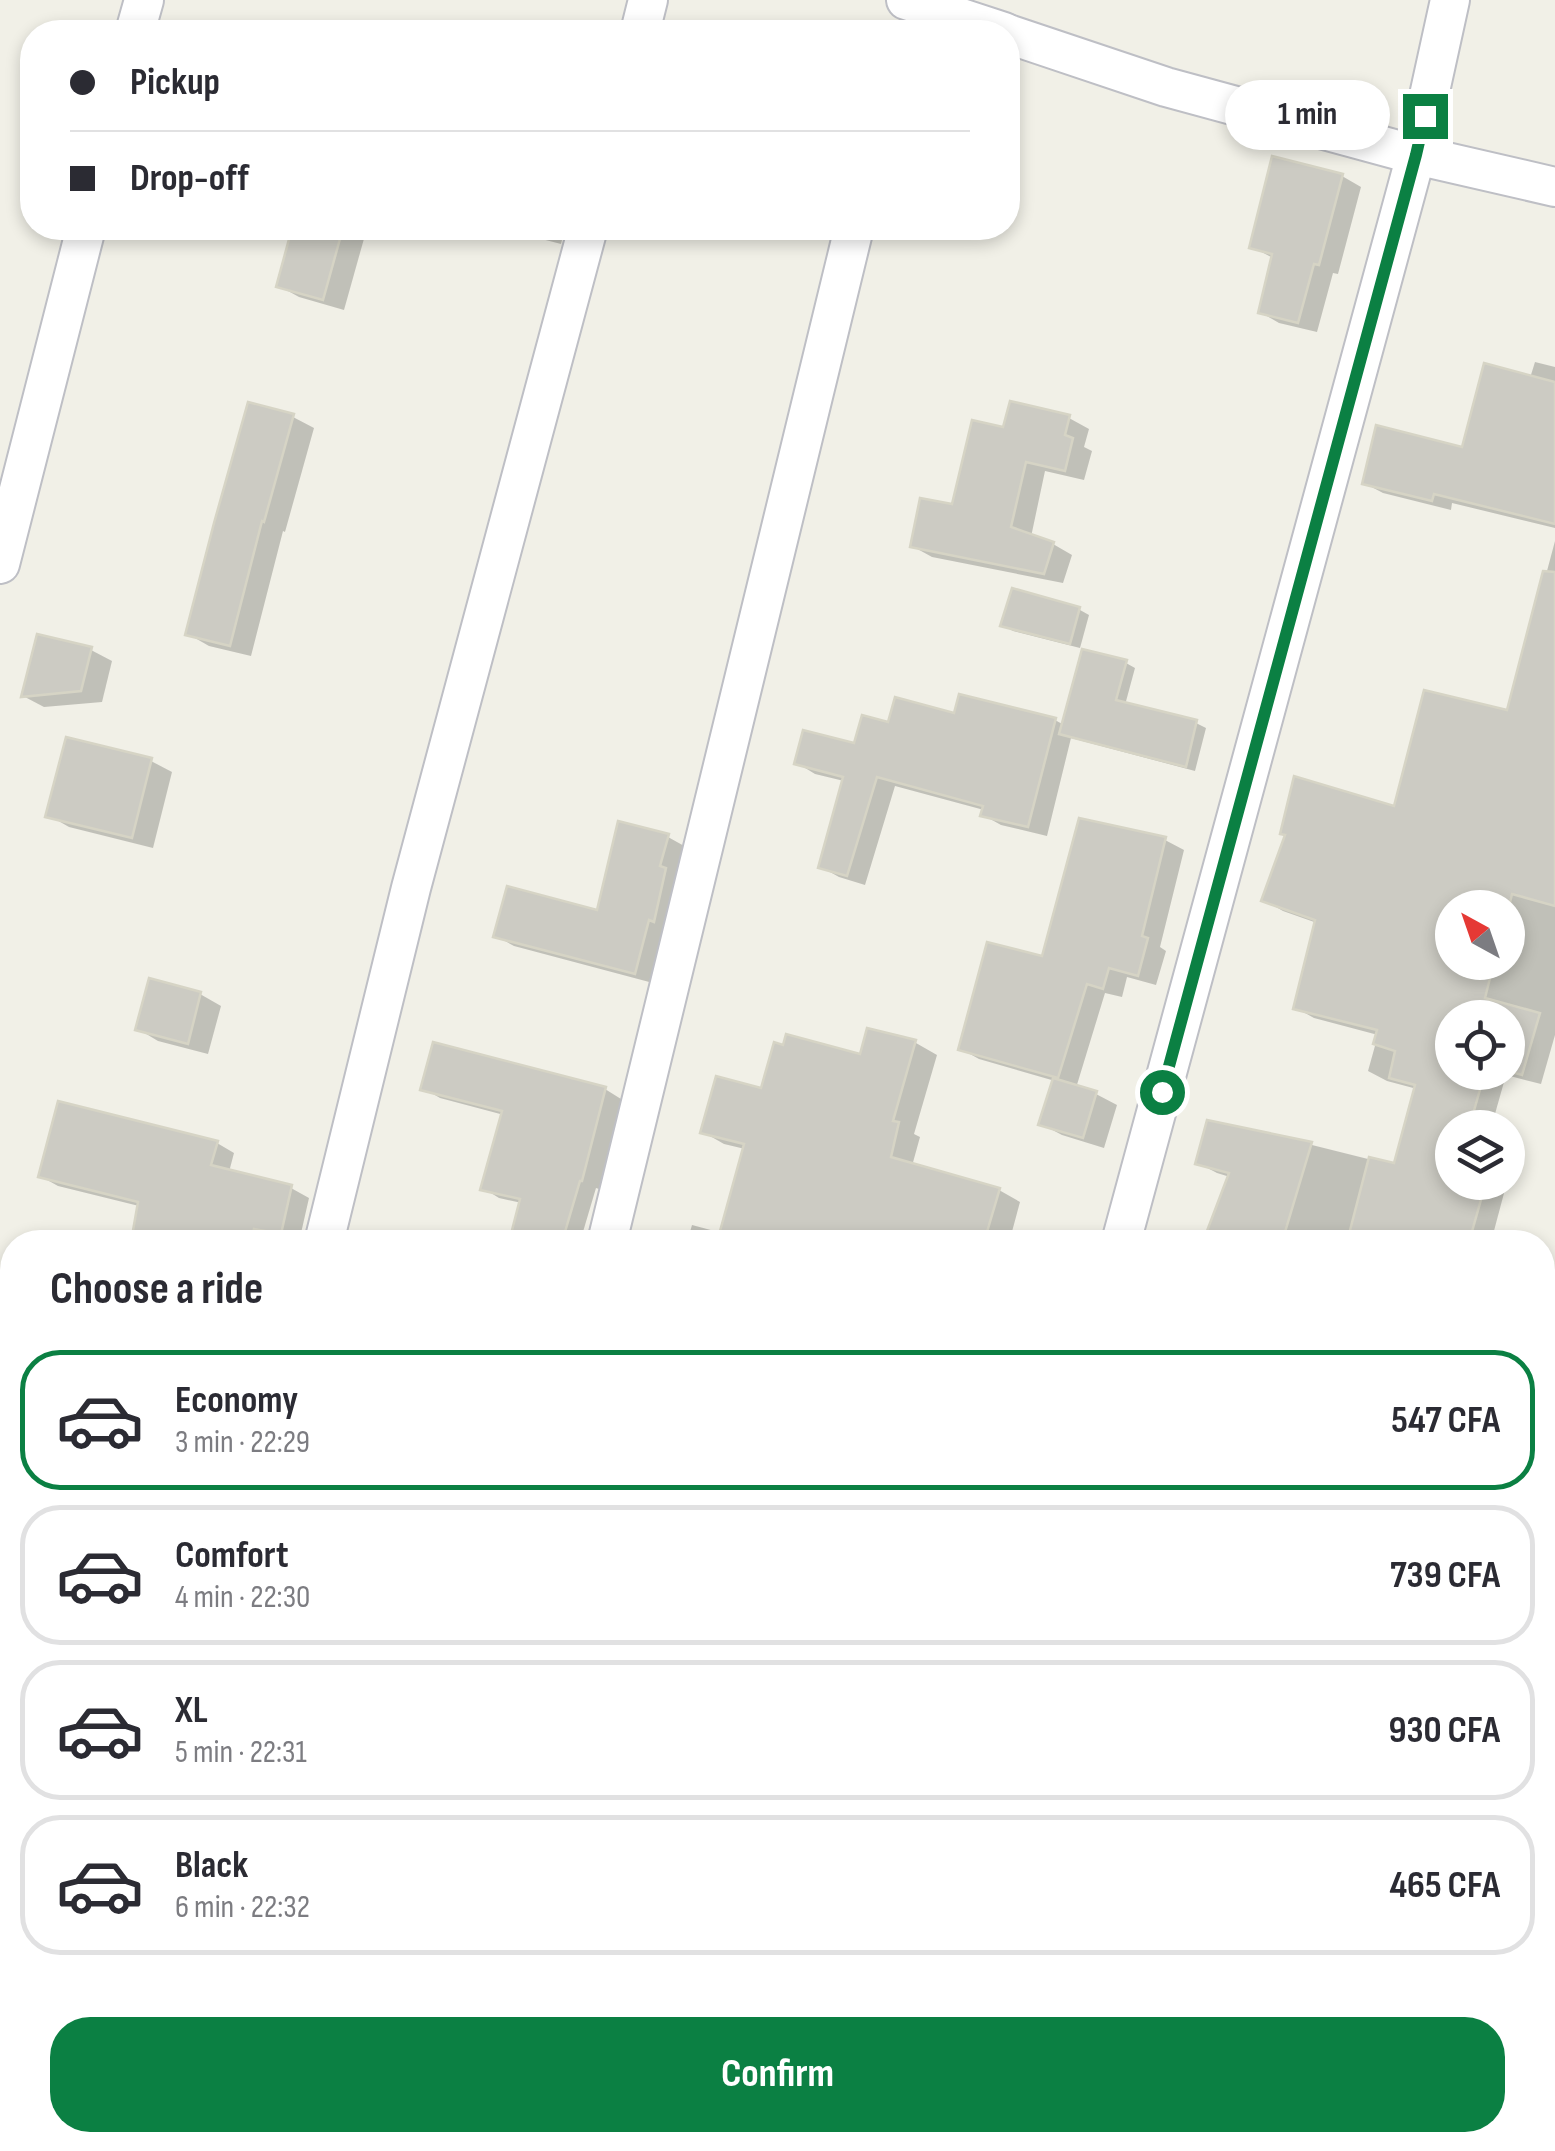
<!DOCTYPE html>
<meta charset="utf-8">
<style>
body{margin:0;font-family:"Sofia Sans Condensed",sans-serif;background:#f7f7f7;color:#2b2b33;height:100vh;display:flex;flex-direction:column;font-size:38px;white-space:nowrap}
*{box-sizing:border-box;margin:0}
p{font-size:32px;color:#7c7c81}
.icon{flex:none;width:55px;height:55px;fill:none;stroke:currentColor;stroke-width:2;stroke-linecap:round;stroke-linejoin:round}
.map{position:relative;flex:1;overflow:hidden}
.sheet{position:absolute;left:0px;top:1230px;width:1555px;height:922px;display:flex;flex-direction:column;background:#fff;border-radius:40px 40px 0 0;box-shadow:0 5px 15px #0003}
.sheet>*{flex:none}
.guide{position:absolute;left:20px;top:20px;width:1000px;height:220px;border-radius:40px;box-shadow:0 5px 15px #0003;display:grid;align-content:center;height:220px;padding:0 50px;background:#fff}
.needle{width:65px;rotate:320deg}
.controls{position:absolute;left:1435px;top:890px;display:grid;gap:20px}
.controls a{display:grid;place-items:center;width:90px;height:90px;border-radius:50%;background:#fff;box-shadow:0 5px 15px #0003;font-size:50px}
.end{position:absolute;width:45px;height:45px;margin:-22px;border:12px solid #0b8043;background:#fff;box-shadow:0 0 0 5px #fff}
.from{border-radius:50%}
.bubble{position:absolute;height:70px;border-radius:35px;background:#fff;box-shadow:0 5px 15px #0003;font-size:32px;font-weight:700;line-height:70px;text-align:center}
.guide b{display:flex;align-items:center;gap:35px;height:95px;font-size:38px}
.guide b+b{border-top:2px solid #e1e1e2}
.guide i{width:25px;height:25px;background:#2b2b33}
ul{padding:0;list-style:none}
li{display:flex;align-items:center;gap:30px;height:140px;margin:0 20px 15px;padding:0 30px;border:5px solid #e1e1e2;border-radius:40px}
li div{flex:1}
li b{display:block;font-size:38px}
li em{font-style:normal;font-weight:700}
li.active{border-color:#0b8043}
li>.icon{width:90px;height:90px;stroke-width:1.5}
h2{padding:0 50px;font-size:45px;line-height:120px}
.cta{display:flex;gap:20px;margin-top:auto;padding:20px 50px}
.cta a{flex:1;height:115px;border-radius:40px;background:#0b8043;color:#fff;font-size:40px;font-weight:700;line-height:115px;text-align:center}
.map>svg:first-child{display:block}
</style>
<div class="map">
<svg width="1555" height="2151" viewBox="0 0 1555 2151">
<rect width="100%" height="100%" fill="#f1f0e7"/>
<g fill="#0003" fill-rule="evenodd">
<path d="M1342 176 1361 187 1338 274 1333 273 1317 332 1279 323 1260 312 1273 258 1252 247Z"/>
<path d="M295 228H367L344 310 299 297 279 286Z"/>
<path d="M499 228H565L561 244Z"/>
<path d="M1535 362 1555 367V528L1452 503 1451 510 1383 493 1364 483 1464 450 1530 378Z"/>
<path d="M250 405 293 417 314 428 285 532 283 531 251 656 209 646 188 634Z"/>
<path d="M1069 418 1089 429 1084 447 1092 451 1084 480 1045 471 1031 537 1053 544 1072 555 1063 583 932 557 912 546 954 507 1005 430Z"/>
<path d="M1555 541V1035L1541 1084 1506 1075 1491 1128H1452V1182H1507L1491 1242H1237L1228 1240 1210 1229 1230 1177 1217 1173 1198 1163 1268 1134 1396 1166 1417 1089 1387 1081 1368 1071 1378 1035 1314 1018 1296 1008 1317 923 1283 911 1264 900 1396 810 1509 713ZM1452 908H1508V962H1452ZM1452 1018H1508V1072H1452Z"/>
<path d="M1013 591 1080 610 1089 615 1080 648 1013 631 1003 625Z"/>
<path d="M91 650 112 661 102 702 44 707 23 696Z"/>
<path d="M1126 663 1135 668 1125 705 1196 723 1206 728 1195 771 1071 738 1047 836 1001 825 983 815 984 810 895 786 865 885 839 877 821 867 844 781 815 774 797 763 856 746 889 725 956 716 1055 720 1064 725Z"/>
<path d="M68 740 151 761 172 772 153 848 69 827 48 815Z"/>
<path d="M668 837 686 847 653 983 514 946 496 936 599 913Z"/>
<path d="M1165 840 1184 850 1160 947 1166 951 1156 985 1127 977 1122 997 1105 993 1076 1088 1096 1094 1117 1105 1104 1148 1062 1135 1041 1124 1055 1081 979 1059 961 1049 1044 959Z"/>
<path d="M151 981 200 994 221 1006 208 1054 158 1041 138 1029Z"/>
<path d="M869 1031 916 1043 937 1055 914 1134 920 1137 912 1166 999 1190 1020 1202 1010 1239 1021 1242H687L692 1225 722 1233 745 1149 724 1144 703 1132 763 1091 862 1057Z"/>
<path d="M423 1088 605 1089 621 1099 599 1189 596 1188 580 1242H511L522 1203 499 1198 483 1188 504 1115 440 1098Z"/>
<path d="M217 1143 234 1153 229 1172 291 1188 309 1198 299 1242 277 1238 276 1242H133L139 1206 58 1186 40 1176Z"/>
<path d="M0 1491 12 1494V1524L0 1521Z"/>
<path d="M1542 1873 1555 1876V2017L1542 2014Z"/>
<path d="M1542 2085 1555 2092 1553 2116H1555V2151H1523L1526 2140H1542Z"/>
<path d="M83 2140H141L138 2151H80Z"/>
<path d="M223 2140H323L333 2142 348 2151H221Z"/>
<path d="M1057 2140H1163L1160 2151H1090L1067 2146Z"/>
<path d="M1249 2140H1314L1311 2151H1246Z"/>
<path d="M546 2144 572 2151H544Z"/>
</g>
<g fill="#cccbc3" stroke="#d6d4c5" stroke-width="2.5">
<path d="M1272 156 1343 174 1319 265 1314 264 1298 323 1258 313 1272 254 1249 248Z"/>
<path d="M292 228H343L323 300 276 287Z"/>
<path d="M1484 363 1555 382V524L1434 494 1432 501 1362 484 1376 425 1462 447Z"/>
<path d="M1010 401 1070 415 1065 435 1073 438 1065 471 1026 462 1011 527 1054 542 1044 574 910 547 920 498 952 504 972 420 1003 427Z"/>
<path d="M248 402 294 414 264 522 262 521 230 646 185 635 214 523Z"/>
<path d="M1543 571 1555 572V906L1512 894 1508 911V908H1452V962H1494L1485 998 1540 1013 1522 1075 1508 1071V1018H1452V1072H1485L1469 1128H1452V1182H1486L1469 1242H1347L1369 1157 1394 1163 1415 1085 1389 1078 1395 1051 1373 1044 1377 1030 1293 1009 1315 920 1261 901 1285 835 1280 834 1294 776 1394 806 1424 690 1507 710Z"/>
<path d="M1012 588 1080 607 1070 644 1000 626Z"/>
<path d="M37 634 92 647 81 691 21 697Z"/>
<path d="M1082 649 1127 660 1116 700 1197 720 1186 767 1059 734Z"/>
<path d="M959 694 1056 718 1028 827 980 816 983 806 877 777 847 876 818 868 843 777 794 764 803 730 854 743 862 715 888 722 895 697 954 713Z"/>
<path d="M66 737 152 758 132 838 45 817Z"/>
<path d="M1079 818 1166 837 1142 936 1148 938 1138 976 1109 968 1103 989 1087 984 1058 1078 958 1050 987 942 1042 956Z"/>
<path d="M618 821 669 834 660 866 666 868 654 922 649 920 635 974 493 937 507 886 597 910Z"/>
<path d="M149 978 201 992 188 1044 135 1030Z"/>
<path d="M867 1028 916 1040 893 1121 899 1122 891 1157 1000 1188 984 1242H717L744 1144 700 1133 716 1076 761 1088 774 1042 783 1045 786 1034 860 1054Z"/>
<path d="M433 1042 606 1087 582 1181H580L562 1242H509L520 1199 480 1190 502 1111 420 1090Z"/>
<path d="M1053 1078 1097 1091 1083 1138 1038 1125Z"/>
<path d="M58 1101 218 1141 211 1165 292 1185 281 1234 254 1229 251 1242H131L138 1202 38 1177Z"/>
<path d="M1207 1120 1312 1142 1282 1242H1241L1207 1231 1229 1173 1195 1164Z"/>
</g>
<g fill="none" stroke-linecap="round" stroke-linejoin="round">
<g stroke="#bebfc5" stroke-width="42">
<g id="minor">
<path d="M906 0 1004 32"/>
<path d="M135 32 144 0"/>
<path d="M640 32 648 0"/>
<path d="M1008 34 1166 87 1416 155 1555 187"/>
<path d="M0 564 86 228"/>
<path d="M324 1242 411 888 588 228"/>
<path d="M607 1242 854 228"/>
<path d="M1121 1242 1416 155 1450 0"/>
<path d="M0 1431 12 1434"/>
<path d="M1542 1527 1555 1476"/>
<path d="M1542 1819 1555 1822"/>
<path d="M0 1945 12 1948"/>
<path d="M758 2140 799 2151"/>
<path d="M485 2151 488 2140"/>
<path d="M1388 2151 1391 2140"/>
</g>
</g>
<use href="#minor" stroke="#fff" stroke-width="38"/>
</g>
<g fill="none" stroke-linecap="round" stroke-linejoin="round">
<path stroke="#0b8043" stroke-width="12" d="M1162 1092 1416 155 1425 116"/>
</g>
</svg>
<div class="controls">
<a><svg class="needle" viewBox="-14 -14 28 28"><path d="M0-13l5 13h-10z" fill="#e53935"/><path d="M0 13l5-13h-10z" fill="#7c7c81"/></svg></a>
<a><svg class="icon" aria-label="locate" viewBox="0 0 24 24"><circle cx="12" cy="12" r="6"/><path d="M12 2v4M12 18v4M2 12h4M18 12h4"/></svg></a>
<a><svg class="icon" aria-label="layers" viewBox="0 0 24 24"><path d="M12 4l9 5-9 5-9-5zM3 14l9 5 9-5"/></svg></a>
</div>
<i class="end from" style="left:1162px;top:1092px"></i>
<i class="end" style="left:1425px;top:116px"></i>
<div class="bubble" style="left:1225px;top:80px;width:165px">1 min</div>
<div class="guide">
<b><i class="from"></i>Pickup</b>
<b><i></i>Drop-off</b>
</div>
<section class="sheet">
<h2>Choose a ride</h2>
<ul>
<li class="active"><svg class="icon" aria-label="car" viewBox="0 0 24 24"><path d="M5 17H2v-5l4-1 3-4h7l3 4 3 1v5h-3M9 17h6M6 11h13"/><circle cx="7" cy="17" r="2"/><circle cx="17" cy="17" r="2"/></svg><div><b>Economy</b><p>3 min · 22:29</p></div><em>547 CFA</em></li>
<li><svg class="icon" aria-label="car" viewBox="0 0 24 24"><path d="M5 17H2v-5l4-1 3-4h7l3 4 3 1v5h-3M9 17h6M6 11h13"/><circle cx="7" cy="17" r="2"/><circle cx="17" cy="17" r="2"/></svg><div><b>Comfort</b><p>4 min · 22:30</p></div><em>739 CFA</em></li>
<li><svg class="icon" aria-label="car" viewBox="0 0 24 24"><path d="M5 17H2v-5l4-1 3-4h7l3 4 3 1v5h-3M9 17h6M6 11h13"/><circle cx="7" cy="17" r="2"/><circle cx="17" cy="17" r="2"/></svg><div><b>XL</b><p>5 min · 22:31</p></div><em>930 CFA</em></li>
<li><svg class="icon" aria-label="car" viewBox="0 0 24 24"><path d="M5 17H2v-5l4-1 3-4h7l3 4 3 1v5h-3M9 17h6M6 11h13"/><circle cx="7" cy="17" r="2"/><circle cx="17" cy="17" r="2"/></svg><div><b>Black</b><p>6 min · 22:32</p></div><em>465 CFA</em></li>
</ul>
<div class="cta"><a>Confirm</a></div>
</section>
</div>
